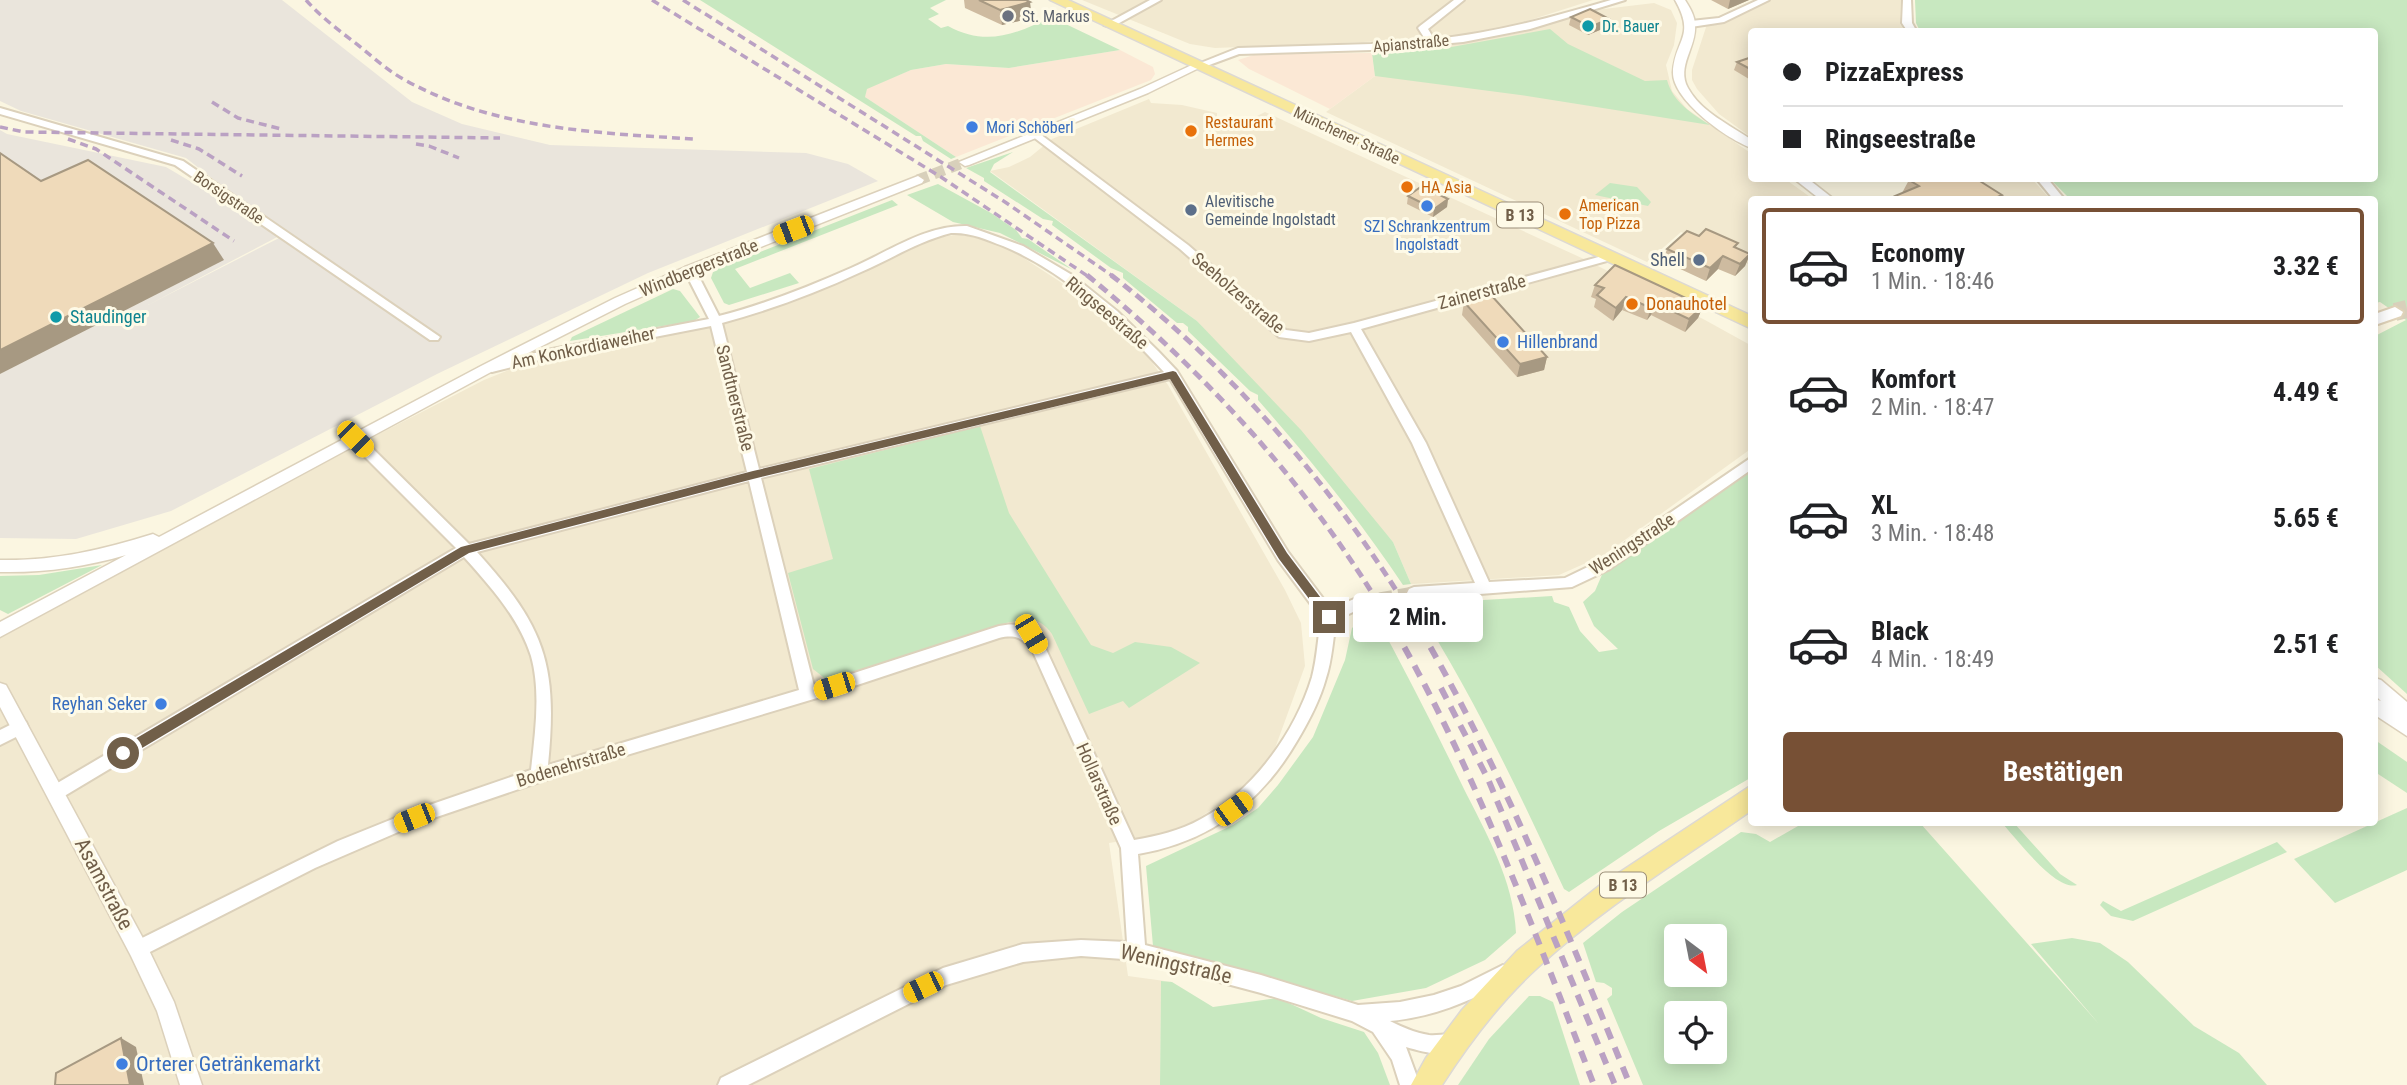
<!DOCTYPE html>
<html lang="de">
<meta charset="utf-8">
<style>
body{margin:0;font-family:"Roboto Condensed",sans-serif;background:#f2f2f2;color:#202124;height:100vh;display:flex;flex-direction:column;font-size:26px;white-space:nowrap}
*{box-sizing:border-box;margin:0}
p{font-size:23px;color:#757577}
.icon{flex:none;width:38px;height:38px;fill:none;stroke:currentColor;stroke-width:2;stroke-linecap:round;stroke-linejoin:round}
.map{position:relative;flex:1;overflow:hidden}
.panel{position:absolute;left:1748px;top:196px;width:630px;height:630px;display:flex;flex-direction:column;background:#fff;border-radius:7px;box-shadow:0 4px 18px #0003}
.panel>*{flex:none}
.guide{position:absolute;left:1748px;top:28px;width:630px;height:154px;border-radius:7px;box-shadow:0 4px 18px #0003;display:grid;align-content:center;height:154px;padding:0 35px;background:#fff}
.needle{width:46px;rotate:148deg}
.tools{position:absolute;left:1664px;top:924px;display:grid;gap:14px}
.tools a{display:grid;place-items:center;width:63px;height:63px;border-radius:7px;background:#fff;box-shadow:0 4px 18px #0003;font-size:35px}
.end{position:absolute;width:32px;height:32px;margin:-16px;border:9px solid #715f49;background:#fff;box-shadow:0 0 0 4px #fff}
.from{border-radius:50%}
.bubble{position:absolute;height:49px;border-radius:7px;background:#fff;box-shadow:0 4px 18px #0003;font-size:23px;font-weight:700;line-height:49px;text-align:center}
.car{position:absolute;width:21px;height:42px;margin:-21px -10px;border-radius:9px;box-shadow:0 0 5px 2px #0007;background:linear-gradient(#f5c518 24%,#345 0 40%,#f5c518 0 76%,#345 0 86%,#f5c518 0)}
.guide b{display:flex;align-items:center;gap:24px;height:66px;font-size:26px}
.guide b+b{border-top:2px solid #e0e0e0}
.guide i{width:18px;height:18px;background:#202124}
ul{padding:12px 0 0;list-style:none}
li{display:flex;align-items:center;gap:21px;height:116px;margin:0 14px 10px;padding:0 21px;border:4px solid transparent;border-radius:7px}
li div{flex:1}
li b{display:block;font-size:26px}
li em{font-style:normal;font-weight:700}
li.selected{border-color:#775035}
li>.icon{width:63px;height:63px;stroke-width:1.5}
.cta{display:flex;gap:14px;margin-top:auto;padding:14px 35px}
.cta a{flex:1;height:80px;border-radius:7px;background:#775035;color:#fff;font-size:28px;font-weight:700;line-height:80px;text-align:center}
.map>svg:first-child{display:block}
</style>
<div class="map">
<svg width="2407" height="1085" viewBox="0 0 2407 1085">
<rect width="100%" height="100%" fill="#fbf6e1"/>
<g fill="#f2e9d0">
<path d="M1082 0H1593L1515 25 1438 39 1215 48 1190 44Z"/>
<path d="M1757 0H1901L1900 24 1905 31 1752 32V134L1748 135 1719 114 1697 89 1692 80V70L1709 18 1718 17Z"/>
<path d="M1654 3 1671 10 1677 23 1674 45 1666 65 1672 91 1687 109 1752 154V178L1785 179 1813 199 1752 200V266L1681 232 1647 262 1326 112 1375 76 1372 50 1433 46 1513 34 1587 11Z"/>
<path d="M1149 99 1151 103 1182 105 1217 113V117L1247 121 1265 112 1586 260 1705 320 1752 346V448L1604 555 1559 575 1411 584 1393 542 1197 321 990 171 1009 167 1030 157 1052 139Z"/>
<path d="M1944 179H2032L2050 199H1975Z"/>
<path d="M959 234 1002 244 1059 281 1115 325 1147 355 1168 385 1285 590 1301 623 1305 666 1274 751 1259 770 1238 793 1186 826 1151 836 1109 843 1128 976 1172 982 1213 1007 1172 982 1161 981 1160 1085H0V638L346 451 484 380 546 355 724 323 842 282 933 239Z"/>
</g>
<g fill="#fbe8d5">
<path d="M1120 50 1153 67 1155 74 1151 80 956 157 865 97 867 88 911 70 946 64 1009 68Z"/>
<path d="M1372 53 1375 76 1330 109 1249 69 1238 60 1257 54Z"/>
</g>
<path fill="#eae5dc" d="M0 0H282L412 102 462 124 550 145 806 153 848 164 878 181 648 273 437 374 171 511 76 539 0 538V130L7 134 166 167 281 235 148 305 285 235 186 158 21 111 0 101Z"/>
<g fill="#c8e8c0" fill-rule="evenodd">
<path d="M700 0H946L930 8 939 14 928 19 941 28 948 26C986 47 1016 34 1051 17L1120 50 1009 68 946 64 911 70 867 89 865 97 956 157 951 159 923 141 921 136H916Z"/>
<path d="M1915 0H2407V694L2375 665V336L2406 320 2380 302 2375 303V200L2070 199 2050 179 2375 178V32L1920 31 1916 23Z"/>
<path d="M1550 29 1568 44 1645 81 1667 80C1673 102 1691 113 1710 125L1527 96 1375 76 1372 53 1446 48Z"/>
<path d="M1013 152 994 164 990 172 1197 321 1301 430 1393 542 1411 584 1403 585C1359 519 1310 459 1258 400V395L1250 391 1188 331V327L1183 323H1177L1123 278V273L1111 268 1052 225 1053 221 1043 219 984 181V178L966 168Z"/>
<path d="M1610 183 1637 187 1651 202 1648 206 1595 195Z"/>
<path d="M938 184 991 213 1016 230 1022 238 1028 239 1073 270 1000 233 953 222 907 195Z"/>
<path d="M892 200 898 205 735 269 750 288 790 273 799 283 729 305 724 303 711 278 713 272 717 269Z"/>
<path d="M673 289 680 291 700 317 694 321 570 341 572 337Z"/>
<path d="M980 426 1009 513 1091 645 1113 653 1135 642 1171 647 1200 663 1129 708 1123 701 1089 714 1052 634C1039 615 1026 619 1006 623L827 680 813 669 788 573 833 559 809 469Z"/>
<path d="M1752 471V777L1659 831 1569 892 1564 889C1519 792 1473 695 1415 604L1552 596 1554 602 1569 607 1580 631 1599 652 1618 649 1594 626 1583 602 1595 591 1604 570Z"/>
<path d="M102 565 8 614 0 610V576L39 575Z"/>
<path d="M1372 610C1404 668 1434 727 1463 787 1486 833 1514 881 1516 933L1485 960 1426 988 1352 1001 1153 946 1146 866 1233 825 1258 808 1278 785 1313 737 1345 660 1352 628Z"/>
<path d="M2375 740 2407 762V793L2375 772Z"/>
<path d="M2407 808V870L2335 903 2294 859Z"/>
<path d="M1805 822 1920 823 2099 1024 2031 944 2072 938 2100 943 2128 962 2194 1026 2239 1053 2267 1085H1643L1607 999 1612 995V988L1604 983 1596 982 1583 943 1622 912 1741 832 1756 834 1770 842ZM1676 936H1715V975H1676ZM1676 1013H1715V1052H1676Z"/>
<path d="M2002 823H2014L2060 874 2077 885C2056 892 2016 838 2002 823Z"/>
<path d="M2277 842 2287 852 2133 921 2111 916 2100 905 2103 901 2121 911Z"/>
<path d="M1161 981 1172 982 1213 1007 1278 998 1321 1018 1364 1032 1378 1053 1390 1085H1160Z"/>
<path d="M1529 996H1540L1553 1002 1580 1085H1458L1489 1039Z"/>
</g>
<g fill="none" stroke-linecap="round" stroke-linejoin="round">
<path stroke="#d8d0bb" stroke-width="13" stroke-dasharray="13 6" stroke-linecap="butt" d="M1361 602 1414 593"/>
<path stroke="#d8d0bb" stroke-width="11" stroke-dasharray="11 6" stroke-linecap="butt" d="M918 180 965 162"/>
<path stroke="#d8d0bb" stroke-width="18" stroke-dasharray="18 9" stroke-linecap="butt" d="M2395 312 2407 309"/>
<g stroke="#dcd1bb" stroke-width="4">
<g id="minor">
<path d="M1150 0H1161L1112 27 1104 25Z"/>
<path d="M1454 0H1464L1428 29 1434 39C1495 33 1553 17 1611 0H1625L1530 29 1463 42 1371 50 1239 54 1201 68 1193 66 1238 48 1371 44 1425 39 1418 28 1420 26Z"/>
<path d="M1758 0H1769L1724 22 1691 27 1686 24 1691 21 1719 18Z"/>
<path d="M1903 0H1911L1912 23 1917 32H1908L1902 23Z"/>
<path d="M0 108 183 161 440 337 438 340H430L175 165 0 114Z"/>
<path d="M1036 131 1188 245 1286 330 1309 333 1354 323 1606 255H1614V259L1361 329 1426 443 1489 582 1565 578 1598 562 1752 457V469L1608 570 1572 587 1414 599 1409 597 1407 593 1409 589 1414 587 1475 583 1412 443 1351 332 1309 341 1279 337 1180 249 1032 136 1031 134Z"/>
<path d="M2036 178H2047L2065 200H2054Z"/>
<path d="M967 226 1023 246 1072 275 1117 311 1158 351 1177 371 1288 552 1331 609 1361 596 1366 598 1368 602 1366 606 1336 620C1333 640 1332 660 1326 678 1320 700 1309 721 1297 741 1261 803 1209 842 1138 854L1145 945 1261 975 1358 1005 1400 1002 1434 995 1461 986 1503 965 1509 968 1512 974 1509 980C1471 1001 1434 1017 1390 1021 1402 1027 1415 1033 1429 1035 1440 1036 1448 1032 1459 1036L1461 1043 1459 1050C1441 1057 1423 1052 1406 1047L1420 1085H1400L1392 1060 1373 1032 1352 1021 1261 993 1137 960 1081 956 1023 962 946 985 748 1085H718L721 1078 943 968 1023 944 1081 940 1127 942 1121 848 1033 652C1023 638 1016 634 999 638L827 695 560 775 419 823 315 868 144 955 138 958 132 955 129 949 132 943 338 841 415 810 531 770C535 733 541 692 531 656 519 618 490 586 464 557L61 798 55 800 49 798 47 793 49 788 456 548 350 442 348 439 350 436H360L469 544 747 472 711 326 547 358 492 372 486 368 488 365 547 350 709 319 684 270 686 267H694L719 316C765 304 808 287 851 268 888 252 925 225 967 226ZM951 233C970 232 985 239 1003 246 1067 273 1118 322 1164 372L759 469 722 323C770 310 816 293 861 272 891 259 919 241 951 233ZM1170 379 1278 560 1321 618C1318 637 1317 658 1312 677 1295 733 1253 791 1201 819 1180 831 1157 836 1134 840L1044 645C1033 628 1020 621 999 626L814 686 761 478ZM749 481 799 690 548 765C558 664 545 627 477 552Z"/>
<path d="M20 720 26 722 28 727 26 732 0 745V730Z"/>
</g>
</g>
<g stroke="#dcd1bb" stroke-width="3">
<g id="tertiary">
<path d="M1675 0H1685C1690 8 1695 16 1695 25 1697 47 1676 66 1688 88 1701 112 1730 125 1752 140V148C1728 140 1672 100 1673 72 1675 39 1696 37 1675 0Z"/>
<path d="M1194 64 1203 66 1148 93 969 165 965 166 959 162 1140 89Z"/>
<path d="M918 176 924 180 922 183 695 273 625 304 491 372 0 637V622L126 555C85 567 43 573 0 572V560C54 561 102 550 153 534L159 537 481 366 615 298 685 267Z"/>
<path d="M1793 178H1807L1835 200H1821Z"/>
<path d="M2375 678 2381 680 2407 702V736L2375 715V699L2381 701 2375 695Z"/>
<path d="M0 683 6 685 145 942 174 1002 202 1085H180L157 1011 131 956 0 707Z"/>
</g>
</g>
<g stroke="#e0d3b9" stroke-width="4">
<path id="secondary" d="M2395 307 2403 312 2401 316 2375 325V314Z"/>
</g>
<g stroke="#ddd9d3" stroke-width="3">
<g id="primary">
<path d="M1050 0H1068L1752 316V329Z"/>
<path d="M1752 785V810C1679 861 1602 908 1536 969 1499 1003 1469 1043 1442 1085H1411L1426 1058 1462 1010 1517 951 1599 886Z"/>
</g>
</g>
<use href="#minor" fill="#fff" fill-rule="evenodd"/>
<use href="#tertiary" fill="#fff" fill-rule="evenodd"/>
<use href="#secondary" fill="#fff" fill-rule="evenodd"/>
<use href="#primary" fill="#f8e89b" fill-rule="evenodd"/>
<g stroke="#baa1c3" stroke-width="3.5" stroke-dasharray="8 5" stroke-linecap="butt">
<path d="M306 0C320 16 337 29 354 42 371 55 386 70 405 80 493 129 596 133 694 139"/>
<path d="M652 0 941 177 1089 277"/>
<path d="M683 0 1005 202 1114 277"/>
<path d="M212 102 238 118 281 129"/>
<path d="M0 127 24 132 500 138"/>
<path d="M68 139 96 149 234 241"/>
<path d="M171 140 199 149 242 176"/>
<path d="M416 144 429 146 459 158"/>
</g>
<g stroke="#baa1c3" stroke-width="5" stroke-dasharray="10 6" stroke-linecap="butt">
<path d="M1087 275C1210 376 1315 492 1395 631"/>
<path d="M1111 275C1235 371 1342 496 1421 631"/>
</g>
<g stroke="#baa1c3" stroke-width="6" stroke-dasharray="12 9" stroke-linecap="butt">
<path d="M1394 629C1477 773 1534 931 1594 1085"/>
<path d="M1420 629C1505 776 1566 928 1630 1085"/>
<path d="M1441 688 1488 779 1615 1085"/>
</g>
</g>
<g fill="#cebba0">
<path d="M964 0H1026L1032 18 1002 25 965 8Z"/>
<path d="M1711 0H1749L1728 9Z"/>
<path d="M1571 17 1607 27 1588 35 1569 25Z"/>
<path d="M1752 57V78L1749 79 1734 70 1737 62Z"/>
<path d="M1909 180 2002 195 1999 200H1893L1895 196 1902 193Z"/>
<path d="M1408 196 1448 199 1447 207 1433 217 1407 204Z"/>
<path d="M1699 236 1738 243 1736 247 1750 254 1745 266 1735 276 1718 269 1706 281 1663 261 1667 249Z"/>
<path d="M1595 285 1703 306 1698 318 1685 332 1651 315 1647 320 1622 310 1613 321 1594 307 1596 299 1591 297Z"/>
<path d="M1464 302 1547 357 1544 370 1517 377 1462 315Z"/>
</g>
<g fill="#a79982">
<path d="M1730 0H1749L1728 9Z"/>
<path d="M1030 2 1032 18 1002 25 1000 10Z"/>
<path d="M1609 19 1607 27 1588 35 1590 27Z"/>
<path d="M1448 199 1447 207 1433 217 1434 209Z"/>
<path d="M213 243 224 260 0 374V350Z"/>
<path d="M1750 254 1745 266 1735 276 1740 264Z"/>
<path d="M1723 256 1718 269 1706 281 1710 268Z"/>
<path d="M1626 297 1622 310 1613 321 1616 308Z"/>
<path d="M1655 303 1651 315 1647 320 1651 308Z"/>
<path d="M1703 306 1698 318 1685 332 1689 319Z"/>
<path d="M1547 357 1544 370 1517 377 1520 364Z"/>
<path d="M121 1038 136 1047 144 1085H130Z"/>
</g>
<g fill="#efdaba" stroke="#a79982" stroke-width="2">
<path d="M979 0H1026L1030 2 1000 10Z"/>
<path d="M1590 9 1609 19 1590 27 1571 17Z"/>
<path d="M1752 57V70L1737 62Z"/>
<path d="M0 153 41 181 88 160 213 243 0 350Z"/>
<path d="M1912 178H1975L2002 195 1991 200H1900L1895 196 1919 186 1909 180Z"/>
<path d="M1422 186 1448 199 1434 209 1408 196Z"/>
<path d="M1706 229 1738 243 1734 247 1750 254 1740 264 1723 256 1710 268 1667 249 1687 231 1699 236Z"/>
<path d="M1615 265 1703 306 1689 319 1655 303 1651 308 1626 297 1616 308 1597 295 1604 288 1595 285Z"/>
<path d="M1491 295 1547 357 1520 364 1464 302Z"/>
<path d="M121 1038 130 1085H55L56 1073Z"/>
</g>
<path fill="#715f49" d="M1173 371 1176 372 1287 553 1333 614V620H1325L1279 559 1170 379 753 479 469 553 127 757 123 758 116 753 118 749 461 547 753 471Z"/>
<circle fill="#6b7280" stroke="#fefae7" stroke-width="2.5" cx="1008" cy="16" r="7"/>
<g fill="#0f9aa8" stroke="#fefae7" stroke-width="2.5">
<circle cx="1588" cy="26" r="7"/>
<circle cx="56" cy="317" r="7"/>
</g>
<g fill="#3f7fe0" stroke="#fefae7" stroke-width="2.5">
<circle cx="972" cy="127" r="7"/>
<circle cx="1427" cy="206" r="7"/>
<circle cx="1503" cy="342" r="7"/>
<circle cx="161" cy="704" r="7"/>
<circle cx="122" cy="1064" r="7"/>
</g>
<g fill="#e8710a" stroke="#fefae7" stroke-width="2.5">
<circle cx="1191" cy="131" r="7"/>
<circle cx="1407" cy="187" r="7"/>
<circle cx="1565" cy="214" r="7"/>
<circle cx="1632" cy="304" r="7"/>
</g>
<g fill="#5c6f8a" stroke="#fefae7" stroke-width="2.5">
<circle cx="1191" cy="210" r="7"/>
<circle cx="1699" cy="260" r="7"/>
</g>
<g text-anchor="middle" stroke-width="6" stroke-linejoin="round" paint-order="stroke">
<g font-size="16" fill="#5b616d" stroke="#fefae7" text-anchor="start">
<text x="1022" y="22">St. Markus</text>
</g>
<g font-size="16" fill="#0d838f" stroke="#fefae7" text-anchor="start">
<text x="1602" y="32">Dr. Bauer</text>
</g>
<g font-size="16" fill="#715f49" stroke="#fefae7">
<text transform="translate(1411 43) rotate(-5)" y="6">Apianstraße</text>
<text transform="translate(1347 135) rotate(25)" y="6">Münchener Straße</text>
<text transform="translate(229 197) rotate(34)" y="6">Borsigstraße</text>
</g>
<g font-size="16" fill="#c56008" stroke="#fefae7" text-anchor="start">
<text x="1205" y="128">Restaurant<tspan x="1205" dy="18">Hermes</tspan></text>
<text x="1421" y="193">HA Asia</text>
<text x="1579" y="211">American<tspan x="1579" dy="18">Top Pizza</tspan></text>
</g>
<g font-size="16" fill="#366cbe" stroke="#fefae7" text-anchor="start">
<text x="986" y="133">Mori Schöberl</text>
<text x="1427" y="232" text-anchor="middle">SZI Schrankzentrum<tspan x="1427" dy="18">Ingolstadt</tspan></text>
</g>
<g font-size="16" fill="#4e5e75" stroke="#fefae7" text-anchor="start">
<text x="1205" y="207">Alevitische<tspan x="1205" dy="18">Gemeinde Ingolstadt</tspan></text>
</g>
<g fill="#fefae7" stroke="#9b8e78" stroke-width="2">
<rect x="1497" y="202.5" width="46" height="25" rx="5"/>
<rect x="1600" y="872.5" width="46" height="25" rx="5"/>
</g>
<g font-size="16" font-weight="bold" fill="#715f49">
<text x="1520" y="221">B 13</text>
<text x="1623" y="891">B 13</text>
</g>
<g font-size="18" fill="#4e5e75" stroke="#fefae7" text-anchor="end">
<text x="1685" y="266">Shell</text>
</g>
<g font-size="18" fill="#715f49" stroke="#fefae7">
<text transform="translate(699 268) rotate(-22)" y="6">Windbergerstraße</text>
<text transform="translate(1482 292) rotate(-15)" y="6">Zainerstraße</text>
<text transform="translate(1238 293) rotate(40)" y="6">Seeholzerstraße</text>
<text transform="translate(1107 313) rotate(40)" y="6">Ringseestraße</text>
<text transform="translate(583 348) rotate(-12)" y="6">Am Konkordiaweiher</text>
<text transform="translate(735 398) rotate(76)" y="6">Sandtnerstraße</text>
<text transform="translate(1632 544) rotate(-33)" y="6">Weningstraße</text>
<text transform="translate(571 765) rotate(-17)" y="6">Bodenehrstraße</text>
<text transform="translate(1099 784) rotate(66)" y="6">Hollarstraße</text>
</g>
<g font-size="18" fill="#c56008" stroke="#fefae7" text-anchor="start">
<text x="1646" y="310">Donauhotel</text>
</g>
<g font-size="18" fill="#0d838f" stroke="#fefae7" text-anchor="start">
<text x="70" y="323">Staudinger</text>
</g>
<g font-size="18" fill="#366cbe" stroke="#fefae7" text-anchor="start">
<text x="1517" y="348">Hillenbrand</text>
<text x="147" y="710" text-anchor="end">Reyhan Seker</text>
</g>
<g font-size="21" fill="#715f49" stroke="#fefae7">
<text transform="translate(104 884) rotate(62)" y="7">Asamstraße</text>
<text transform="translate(1176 964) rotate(13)" y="7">Weningstraße</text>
</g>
<g font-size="21" fill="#366cbe" stroke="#fefae7" text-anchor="start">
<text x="136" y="1071">Orterer Getränkemarkt</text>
</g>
</g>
</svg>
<div class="tools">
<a><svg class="needle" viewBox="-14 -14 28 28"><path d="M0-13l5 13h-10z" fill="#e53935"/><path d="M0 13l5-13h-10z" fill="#757577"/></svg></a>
<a><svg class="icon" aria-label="locate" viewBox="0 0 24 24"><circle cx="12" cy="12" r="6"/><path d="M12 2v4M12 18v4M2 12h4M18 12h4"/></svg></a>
</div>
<i class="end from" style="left:123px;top:753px"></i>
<i class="end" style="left:1329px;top:617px"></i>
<div class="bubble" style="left:1353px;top:593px;width:130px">2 Min.</div>
<i class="car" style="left:793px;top:230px;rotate:249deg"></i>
<i class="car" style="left:355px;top:439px;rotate:135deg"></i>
<i class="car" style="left:1031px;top:634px;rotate:149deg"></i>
<i class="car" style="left:834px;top:686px;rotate:252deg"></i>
<i class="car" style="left:1233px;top:809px;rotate:54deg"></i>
<i class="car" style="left:414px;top:818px;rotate:248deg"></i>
<i class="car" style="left:923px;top:987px;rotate:244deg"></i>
<div class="guide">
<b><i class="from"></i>PizzaExpress</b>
<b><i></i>Ringseestraße</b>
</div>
<section class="panel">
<ul>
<li class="selected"><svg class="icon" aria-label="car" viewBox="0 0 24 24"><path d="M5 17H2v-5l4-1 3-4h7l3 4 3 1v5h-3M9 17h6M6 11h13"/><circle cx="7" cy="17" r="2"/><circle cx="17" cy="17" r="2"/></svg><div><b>Economy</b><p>1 Min. · 18:46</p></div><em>3.32 €</em></li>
<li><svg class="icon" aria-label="car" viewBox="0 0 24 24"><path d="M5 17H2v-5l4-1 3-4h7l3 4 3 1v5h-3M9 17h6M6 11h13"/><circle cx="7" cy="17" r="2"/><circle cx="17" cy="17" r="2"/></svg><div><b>Komfort</b><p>2 Min. · 18:47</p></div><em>4.49 €</em></li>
<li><svg class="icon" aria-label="car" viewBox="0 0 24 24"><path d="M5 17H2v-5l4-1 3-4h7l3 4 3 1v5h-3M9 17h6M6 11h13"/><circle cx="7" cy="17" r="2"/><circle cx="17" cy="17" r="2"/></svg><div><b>XL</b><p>3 Min. · 18:48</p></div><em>5.65 €</em></li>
<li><svg class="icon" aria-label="car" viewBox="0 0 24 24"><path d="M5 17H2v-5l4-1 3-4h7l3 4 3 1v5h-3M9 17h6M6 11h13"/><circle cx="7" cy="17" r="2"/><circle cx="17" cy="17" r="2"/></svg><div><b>Black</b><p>4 Min. · 18:49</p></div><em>2.51 €</em></li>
</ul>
<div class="cta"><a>Bestätigen</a></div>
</section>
</div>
